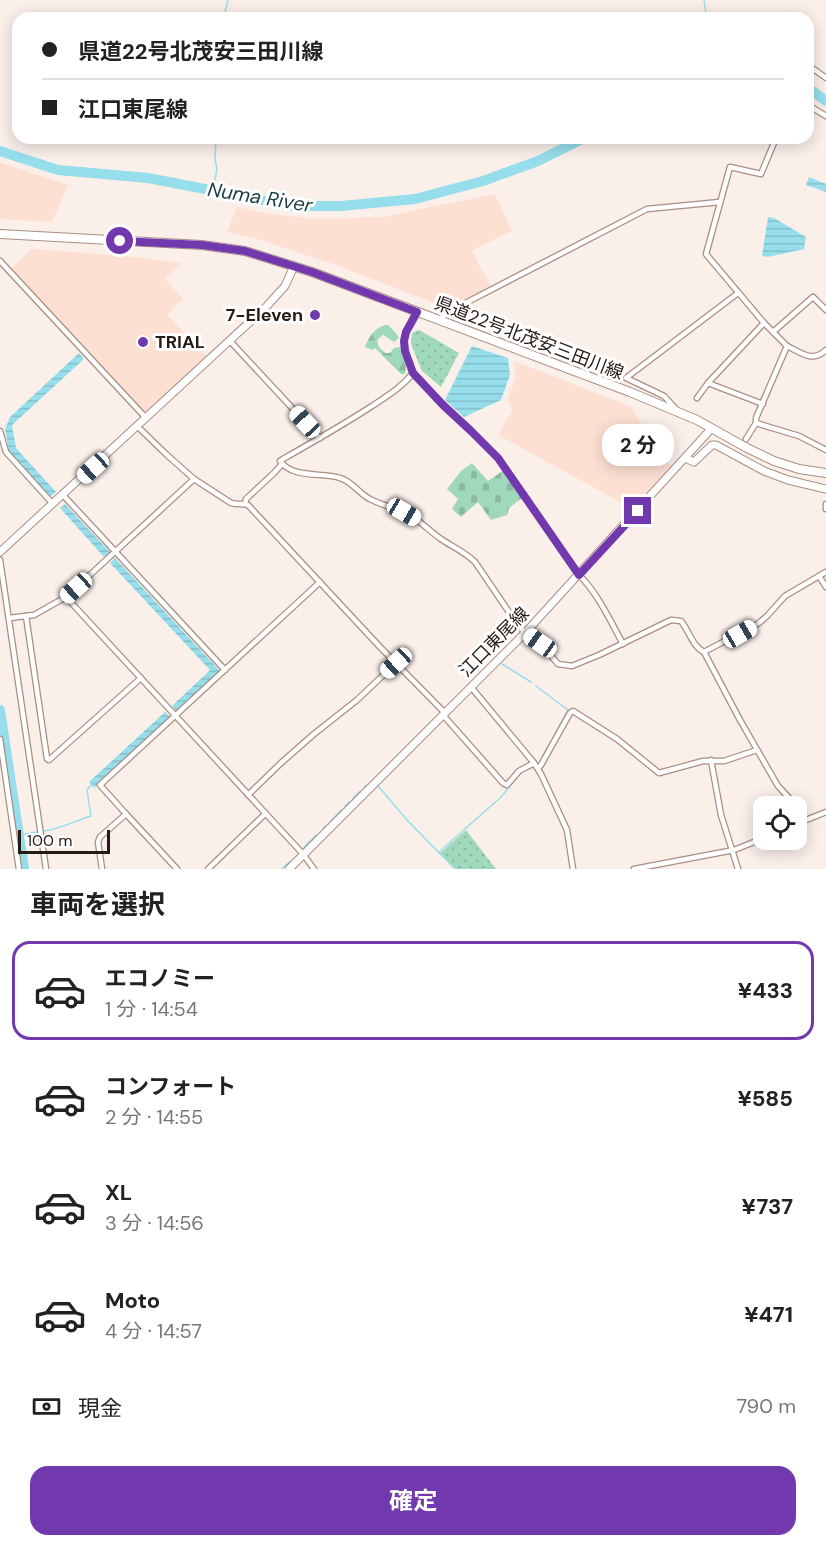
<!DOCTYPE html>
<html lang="ja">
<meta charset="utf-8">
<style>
body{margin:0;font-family:"DM Sans","Noto Sans JP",sans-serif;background:#f6f6f6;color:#222;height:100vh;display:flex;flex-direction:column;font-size:22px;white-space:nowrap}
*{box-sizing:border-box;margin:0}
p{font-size:20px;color:#767676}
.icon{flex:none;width:33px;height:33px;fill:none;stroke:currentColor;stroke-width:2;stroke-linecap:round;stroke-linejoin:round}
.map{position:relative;height:869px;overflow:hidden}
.details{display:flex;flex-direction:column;background:#fff;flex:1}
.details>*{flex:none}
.hud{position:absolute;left:12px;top:12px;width:802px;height:132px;border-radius:18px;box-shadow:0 3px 15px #0003;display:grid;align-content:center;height:132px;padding:0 30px;background:#fff}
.fabs{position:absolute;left:753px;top:796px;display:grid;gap:12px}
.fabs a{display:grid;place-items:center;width:54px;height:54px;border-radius:12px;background:#fff;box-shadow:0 3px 15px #0003;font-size:30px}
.scale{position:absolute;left:18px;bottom:15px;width:92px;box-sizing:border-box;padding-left:6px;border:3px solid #251b16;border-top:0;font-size:16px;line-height:21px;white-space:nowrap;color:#251b16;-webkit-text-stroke:4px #fff;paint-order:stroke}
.end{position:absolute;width:27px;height:27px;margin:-14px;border:8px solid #7238ae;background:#fff;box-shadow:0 0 0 3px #fff}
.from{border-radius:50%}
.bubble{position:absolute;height:42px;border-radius:18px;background:#fff;box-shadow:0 3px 15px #0003;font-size:20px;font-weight:700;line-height:42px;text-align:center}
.car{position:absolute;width:18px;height:36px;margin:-18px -9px;border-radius:8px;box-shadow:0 0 4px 2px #0007;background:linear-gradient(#fff 24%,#345 0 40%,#fff 0 76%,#345 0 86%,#fff 0)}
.hud b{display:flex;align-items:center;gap:21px;height:57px;font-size:22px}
.hud b+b{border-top:2px solid #e0e0e0}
.hud i{width:15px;height:15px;background:#222}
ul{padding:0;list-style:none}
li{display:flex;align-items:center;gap:18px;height:99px;margin:0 12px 9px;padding:0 18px;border:3px solid transparent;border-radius:18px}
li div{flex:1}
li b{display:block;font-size:22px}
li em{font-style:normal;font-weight:700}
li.active{border-color:#7238ae}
li>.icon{width:54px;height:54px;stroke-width:1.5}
h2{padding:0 30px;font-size:27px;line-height:72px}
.pay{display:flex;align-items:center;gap:15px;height:66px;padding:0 30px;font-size:22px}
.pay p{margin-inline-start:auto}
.button{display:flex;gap:12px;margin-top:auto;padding:12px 30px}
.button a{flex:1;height:69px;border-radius:18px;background:#7238ae;color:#fff;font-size:24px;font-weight:700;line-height:69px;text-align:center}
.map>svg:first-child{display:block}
</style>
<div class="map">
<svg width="826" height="869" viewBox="0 0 826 869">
<defs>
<pattern id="grass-dots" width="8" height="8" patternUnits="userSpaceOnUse" patternTransform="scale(1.5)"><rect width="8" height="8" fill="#a0d8bb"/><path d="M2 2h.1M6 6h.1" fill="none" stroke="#8ab9a0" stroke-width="1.8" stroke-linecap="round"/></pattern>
<pattern id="forest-firs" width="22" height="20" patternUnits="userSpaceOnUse" patternTransform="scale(1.5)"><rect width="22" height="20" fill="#a0d8bb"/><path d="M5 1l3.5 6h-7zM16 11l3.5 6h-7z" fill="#8ab9a0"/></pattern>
<pattern id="cemetery-stones" width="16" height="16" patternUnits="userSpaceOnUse" patternTransform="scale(1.5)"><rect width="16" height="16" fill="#a0d8bb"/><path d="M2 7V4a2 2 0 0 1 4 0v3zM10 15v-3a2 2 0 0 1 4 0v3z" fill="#8ab9a0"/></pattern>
<pattern id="water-rules" width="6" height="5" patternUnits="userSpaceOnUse" patternTransform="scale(1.5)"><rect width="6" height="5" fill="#97deec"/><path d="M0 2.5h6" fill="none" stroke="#82beca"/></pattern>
</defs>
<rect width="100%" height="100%" fill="#fbefea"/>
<g fill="#fde0d2">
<path d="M0 162 68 185 52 222 0 219Z"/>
<path d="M495 194 512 231 472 251 491 287 447 308 333 264 260 240 227 232 237 207 268 214 317 219 383 217Z"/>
<path d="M32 249 126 256 182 263 165 279 183 299 167 315 206 356 145 413 10 269Z"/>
<path d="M514 361 632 407 643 428 638 454 648 460 657 456 673 467 633 509 498 435 512 411 508 399 516 375Z"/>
</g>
<g fill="url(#grass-dots)">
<path d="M419 330 459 353 441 387 422 371 411 344 412 333Z"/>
<path d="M466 830 496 869H456L440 853Z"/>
</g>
<path fill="url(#forest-firs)" d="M388 325 396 333 399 338 394 342 383 335 377 340 379 347 385 353H390L394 348 400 347C405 355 407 365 405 374H401L375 348 372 350 365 347C369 337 375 326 388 325Z"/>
<path fill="url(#cemetery-stones)" d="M472 463 488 481 504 470 522 498 509 508 507 515 491 520 478 502 461 517 452 509 458 499 447 489 461 471Z"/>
<g fill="url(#water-rules)">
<path d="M809 177 826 184V192L806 185Z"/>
<path d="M768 217 774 218 806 237 804 249 768 257 762 256Z"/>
<path d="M472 346 508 358 510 375 501 400 464 417 445 400Z"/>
<path d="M79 353 84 359 12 425 16 448 56 492 50 497 9 451 5 429 10 417Z"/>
<path d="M65 504 110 552 104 557 60 508Z"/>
<path d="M115 558 220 671 177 711 172 706 210 670 110 563Z"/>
<path d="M165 712 170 717 94 788 89 782Z"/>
</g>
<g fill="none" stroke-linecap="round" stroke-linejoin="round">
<g stroke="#97deec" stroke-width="1.5">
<path d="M704 0 706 13"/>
<path d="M225 12 228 0"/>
<path d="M824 100 826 99"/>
<path d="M213 191 217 169 215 159 216 138"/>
<path d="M502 664 531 682"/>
<path d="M536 686 568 710 543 756"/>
<path d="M527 770 533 767"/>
<path d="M378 786 408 821 455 869"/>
<path d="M364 788 366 785"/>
<path d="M353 798 360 791"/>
<path d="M345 806 349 802"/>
<path d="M331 821 341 810"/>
<path d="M323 829 325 826"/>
<path d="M44 831C60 829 75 821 91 816L87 790 92 784"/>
<path d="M19 835 37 832"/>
<path d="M304 847 316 835"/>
<path d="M439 852 501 797 520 774"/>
<path d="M282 869 289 862"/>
</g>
<g stroke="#97deec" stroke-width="10">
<path d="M808 88 826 101"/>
<path d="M0 151 58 170 148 178 293 206H341L415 199 483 181 538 161 584 138"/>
<path d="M0 710 24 869"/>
</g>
<g stroke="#a98e82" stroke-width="7">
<g id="street">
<path d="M808 65 826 78"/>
<path d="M808 105 826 116"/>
<path d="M0 261 146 418"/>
<path d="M417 312 406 332 404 341 405 351 413 373 443 405 471 431 498 458 579 575C597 592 611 622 623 644"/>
<path d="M439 320 450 311 647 209 720 202"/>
<path d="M773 332 813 297 826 310"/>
<path d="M230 341 320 438"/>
<path d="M787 346C802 353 812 363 826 350"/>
<path d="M413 373C402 387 387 396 372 406 343 425 313 442 283 459L280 461C293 479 322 472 340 478 352 481 359 494 370 499 381 505 393 507 404 512 419 519 428 530 441 539 453 547 465 552 475 562L513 618 525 633 540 643 558 664 572 666 599 655 671 620 681 621C689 631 693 647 704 652L740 720 778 786 791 800 794 807"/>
<path d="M708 383 763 404"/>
<path d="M697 398 708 383 764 323"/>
<path d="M676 409 664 396 626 378 738 293"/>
<path d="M756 423 799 436 826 450"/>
<path d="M137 426 167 455 194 479 231 503C237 505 243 503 248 505L380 647 445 713"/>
<path d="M0 431 6 452 53 504"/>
<path d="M746 439 756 423V418L787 346 764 323 706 254 730 167 761 174 776 138"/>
<path d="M63 495 225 670"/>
<path d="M245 504 246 499 274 473 282 464"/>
<path d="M826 504V509"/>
<path d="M0 560 46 869"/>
<path d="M819 576 826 587"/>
<path d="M66 597 303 854 314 869"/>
<path d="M26 616 47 759 49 760 141 678"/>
<path d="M9 618 34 615 66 597 194 479"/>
<path d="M704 652 759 623 767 616 785 596 826 572"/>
<path d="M471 687 534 763 541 774 567 830 573 869"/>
<path d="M443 715 503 783 507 785 519 771 534 763"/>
<path d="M0 739 19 869"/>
<path d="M711 760 721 815 738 869"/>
<path d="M538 768 541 765 570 713 573 711 617 739 659 773 703 761H724L757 750"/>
<path d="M248 795 281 763 314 734 357 700 396 663"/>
<path d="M796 812 802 822"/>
<path d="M126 814 177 869"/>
<path d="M796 824 826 812"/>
<path d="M102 869 98 842 100 837 126 814 100 785 320 582"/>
<path d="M208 869 265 814"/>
<path d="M634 869 734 850 764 838"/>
</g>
</g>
<g stroke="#a98e82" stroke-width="9">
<g id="secondary">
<path d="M685 458 694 462 712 445H716L764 471 788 480 826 489"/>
<path d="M0 552 266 307 285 286 294 266"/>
<path d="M289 869 525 633 711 429"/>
</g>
</g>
<g stroke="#a98e82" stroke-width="10">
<path id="primary" d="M0 234 202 245 245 251 312 272 630 392 697 420 747 448 774 461 799 469 826 473"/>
</g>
<use href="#street" stroke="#fff" stroke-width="4.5"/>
<use href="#secondary" stroke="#fff" stroke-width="7"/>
<use href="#primary" stroke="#fff" stroke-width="8"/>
</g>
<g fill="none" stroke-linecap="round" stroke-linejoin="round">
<path stroke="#7238ae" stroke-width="8" d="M120 241 202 245 245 251 312 272 417 312 406 332 404 341 405 351 413 373 443 405 471 431 498 458 579 575 638 511"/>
</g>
<g fill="#7238ae" stroke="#fff" stroke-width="2">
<circle cx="315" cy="315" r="6"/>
<circle cx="143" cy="342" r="6"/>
</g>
<g text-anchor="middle" stroke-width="6" stroke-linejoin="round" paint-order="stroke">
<g font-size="18" font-weight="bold" fill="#251b16" stroke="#fff" text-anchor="end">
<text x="303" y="321">7-Eleven</text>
<text x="155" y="348" text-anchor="start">TRIAL</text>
</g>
<g font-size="18" fill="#251b16" stroke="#fff">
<text transform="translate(529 338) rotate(21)" y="6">県道22号北茂安三田川線</text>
<text transform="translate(494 642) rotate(-45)" y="6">江口東尾線</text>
</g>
<g font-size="20" font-style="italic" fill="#1a3d43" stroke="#fff">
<text transform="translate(260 197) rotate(9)" y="7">Numa River</text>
</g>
</g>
</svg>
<div class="fabs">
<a><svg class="icon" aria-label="locate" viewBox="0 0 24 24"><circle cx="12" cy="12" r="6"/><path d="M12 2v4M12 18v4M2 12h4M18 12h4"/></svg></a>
</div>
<div class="scale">100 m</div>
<i class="end from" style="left:120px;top:241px"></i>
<i class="end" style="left:638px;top:511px"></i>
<div class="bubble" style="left:602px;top:424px;width:72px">2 分</div>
<i class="car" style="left:305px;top:422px;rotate:317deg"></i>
<i class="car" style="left:93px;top:468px;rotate:228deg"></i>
<i class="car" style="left:404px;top:512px;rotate:120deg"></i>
<i class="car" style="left:76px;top:588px;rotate:228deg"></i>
<i class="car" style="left:740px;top:634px;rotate:60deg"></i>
<i class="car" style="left:540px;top:643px;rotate:305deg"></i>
<i class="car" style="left:396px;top:663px;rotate:227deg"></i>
<div class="hud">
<b><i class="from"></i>県道22号北茂安三田川線</b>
<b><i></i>江口東尾線</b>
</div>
</div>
<section class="details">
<h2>車両を選択</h2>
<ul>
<li class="active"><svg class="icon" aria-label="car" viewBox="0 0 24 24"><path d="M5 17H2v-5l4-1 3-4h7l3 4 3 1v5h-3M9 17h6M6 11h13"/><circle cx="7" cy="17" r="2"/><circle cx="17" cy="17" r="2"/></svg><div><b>エコノミー</b><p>1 分 · 14:54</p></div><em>¥433</em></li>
<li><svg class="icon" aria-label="car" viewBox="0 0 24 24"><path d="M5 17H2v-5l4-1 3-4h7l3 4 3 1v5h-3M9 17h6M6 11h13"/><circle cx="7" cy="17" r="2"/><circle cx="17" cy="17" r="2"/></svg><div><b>コンフォート</b><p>2 分 · 14:55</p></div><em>¥585</em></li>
<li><svg class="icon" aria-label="car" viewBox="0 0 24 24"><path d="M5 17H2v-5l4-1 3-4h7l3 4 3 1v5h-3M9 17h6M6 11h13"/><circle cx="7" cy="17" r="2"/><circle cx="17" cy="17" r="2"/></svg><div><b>XL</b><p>3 分 · 14:56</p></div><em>¥737</em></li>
<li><svg class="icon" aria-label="car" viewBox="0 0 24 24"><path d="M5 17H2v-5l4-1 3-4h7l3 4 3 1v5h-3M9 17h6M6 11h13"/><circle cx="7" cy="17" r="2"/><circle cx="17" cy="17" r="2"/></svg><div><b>Moto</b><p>4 分 · 14:57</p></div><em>¥471</em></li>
</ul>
<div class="pay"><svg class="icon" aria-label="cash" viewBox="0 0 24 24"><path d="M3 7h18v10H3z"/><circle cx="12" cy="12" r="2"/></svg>現金<p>790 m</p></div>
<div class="button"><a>確定</a></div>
</section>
